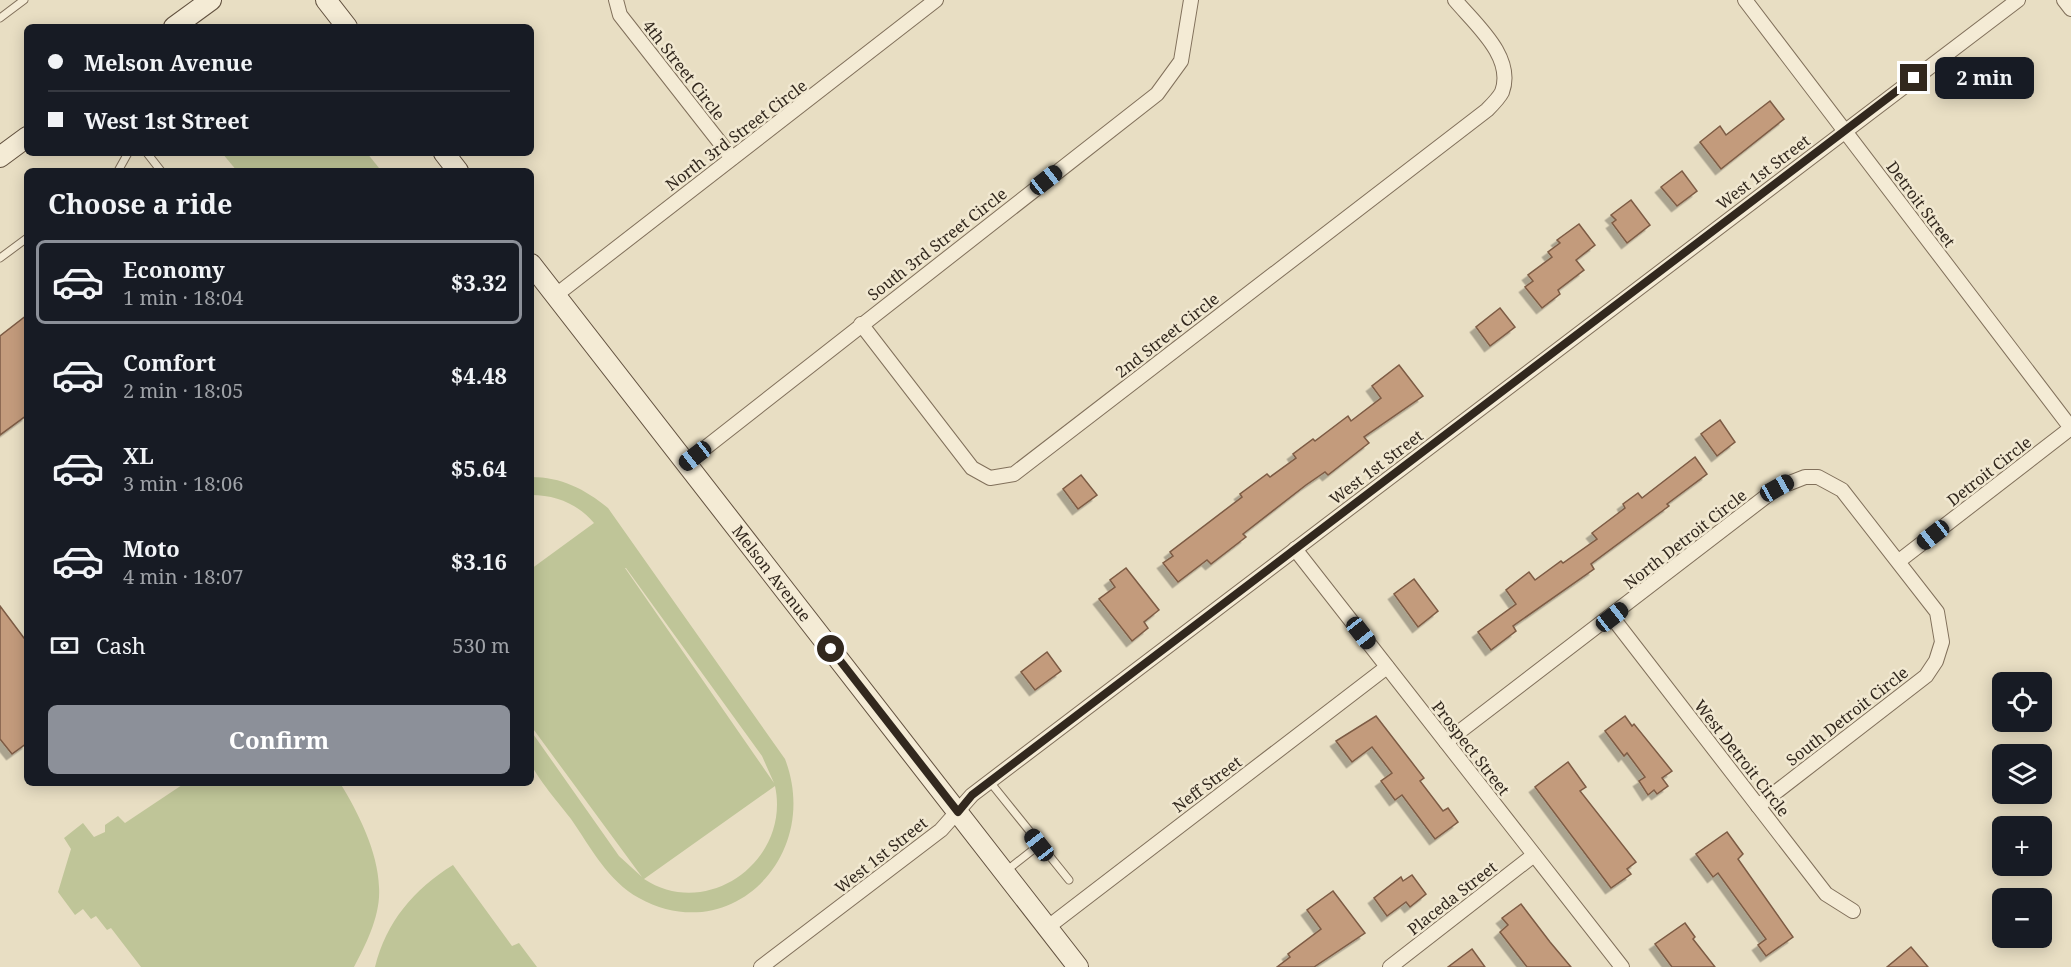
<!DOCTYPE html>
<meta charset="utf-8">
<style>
body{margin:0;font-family:"Noto Serif",serif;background:#20242c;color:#f1f3f6;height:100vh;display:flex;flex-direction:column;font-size:22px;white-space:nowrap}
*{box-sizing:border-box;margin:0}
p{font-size:20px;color:#9ea1a6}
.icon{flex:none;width:33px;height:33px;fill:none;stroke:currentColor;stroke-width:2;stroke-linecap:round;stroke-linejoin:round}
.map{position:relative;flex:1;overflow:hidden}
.details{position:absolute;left:24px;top:168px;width:510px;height:618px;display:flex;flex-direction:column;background:#171b24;border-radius:9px;box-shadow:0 3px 15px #0003}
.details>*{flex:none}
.guide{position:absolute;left:24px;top:24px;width:510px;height:132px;border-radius:9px;box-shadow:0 3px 15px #0003;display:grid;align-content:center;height:132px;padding:0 24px;background:#171b24}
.controls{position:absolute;left:1992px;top:672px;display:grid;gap:12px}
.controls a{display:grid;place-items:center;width:60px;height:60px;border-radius:9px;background:#171b24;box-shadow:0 3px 15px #0003;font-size:30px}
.end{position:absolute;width:27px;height:27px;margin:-14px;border:8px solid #32281e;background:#fff;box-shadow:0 0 0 3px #fff}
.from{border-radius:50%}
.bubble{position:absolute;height:42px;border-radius:9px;background:#171b24;box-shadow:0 3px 15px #0003;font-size:20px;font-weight:700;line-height:42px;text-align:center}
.car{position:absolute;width:18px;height:36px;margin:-18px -9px;border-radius:8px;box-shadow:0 0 4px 2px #0007;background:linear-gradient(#222 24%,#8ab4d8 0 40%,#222 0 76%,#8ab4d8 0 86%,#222 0)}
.guide b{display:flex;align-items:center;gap:21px;height:57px;font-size:22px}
.guide b+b{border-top:2px solid #363941}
.guide i{width:15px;height:15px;background:#f1f3f6}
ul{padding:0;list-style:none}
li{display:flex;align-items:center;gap:18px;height:84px;margin:0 12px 9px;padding:0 12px;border:3px solid transparent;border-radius:9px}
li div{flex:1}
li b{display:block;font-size:22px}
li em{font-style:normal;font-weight:700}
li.selected{border-color:#8c9099}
li>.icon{width:54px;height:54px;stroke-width:1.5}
h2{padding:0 24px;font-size:27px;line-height:72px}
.pay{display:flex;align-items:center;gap:15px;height:66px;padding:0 24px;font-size:22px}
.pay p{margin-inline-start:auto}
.action{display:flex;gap:12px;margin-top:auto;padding:12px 24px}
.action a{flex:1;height:69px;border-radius:9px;background:#8c9099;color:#fff;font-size:24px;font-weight:700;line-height:69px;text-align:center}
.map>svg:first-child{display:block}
</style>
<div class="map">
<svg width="2071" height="967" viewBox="0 0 2071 967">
<defs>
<filter id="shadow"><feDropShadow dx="-5.5" dy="5.5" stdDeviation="0" flood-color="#0004"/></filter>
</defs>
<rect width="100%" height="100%" fill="#e8dec3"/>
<g fill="#bfc598" fill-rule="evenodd">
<path d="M222 153H367L379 168 375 171H237Z"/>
<path d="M531 477C561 477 585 489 608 508L785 759C822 855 731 949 639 898 608 881 591 848 571 819 562 807 535 776 531 763 528 755 531 740 531 731L619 856 642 877 531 726V569L594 523C578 504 556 495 531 495ZM626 568 762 756 774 783 625 568ZM775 786C791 860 708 921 644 879Z"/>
<path d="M185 783H340C358 812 378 852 379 887 381 915 366 944 354 967H141L111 928 107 930 96 916 91 919 83 909 75 915 58 892 71 849 64 838 83 823 94 837 105 832V825L118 816 125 823Z"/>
<path d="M453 865 512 946 519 943 537 967H375C386 922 414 889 453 865Z"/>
</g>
<g fill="#c39b7c" stroke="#7d5b44" stroke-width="1.5" filter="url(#shadow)">
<path d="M1770 101 1784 119 1721 169 1700 142 1720 126 1726 135Z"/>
<path d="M1682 171 1697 191 1677 206 1661 187Z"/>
<path d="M1631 200 1650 225 1627 243 1612 223 1616 220 1611 215Z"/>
<path d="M1579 224 1595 245 1576 260 1584 270 1558 290 1560 294 1542 308 1525 287 1533 281 1528 275 1552 257 1548 252 1560 243 1557 240Z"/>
<path d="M1500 308 1515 327 1490 346 1476 327Z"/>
<path d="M27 315V415L0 435V336Z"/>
<path d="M1399 365 1423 396 1364 437 1369 443 1328 475 1325 472 1306 485 1243 534 1246 537 1211 564 1207 560 1178 582 1163 563 1173 556 1170 552 1242 497 1240 494 1267 474 1270 477 1296 458 1293 454 1313 439 1315 441 1348 416 1351 421 1381 398 1372 386Z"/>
<path d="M1720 420 1735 442 1717 456 1701 434Z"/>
<path d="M1695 457 1707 474 1667 504 1669 506 1591 564 1594 569 1513 626 1516 631 1491 650 1478 632 1516 604 1506 590 1529 572 1535 580 1561 561 1563 563 1597 539 1592 533 1625 508 1623 504 1638 493 1642 498Z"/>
<path d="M1081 475 1097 495 1078 509 1063 489Z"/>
<path d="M1126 568 1159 610 1144 622 1148 628 1132 641 1099 599 1115 587 1110 580Z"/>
<path d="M1414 579 1438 611 1418 627 1394 594Z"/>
<path d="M0 606 27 642V743L12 754 0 739Z"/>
<path d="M1047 652 1061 671 1035 690 1021 672Z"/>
<path d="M1376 716 1424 778 1420 781 1443 811 1448 808 1458 822 1435 839 1402 795 1395 800 1381 781 1392 773 1372 747 1352 762 1336 741Z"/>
<path d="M1625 716 1632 726 1634 724 1672 771 1662 778 1668 786 1657 794 1654 790 1648 795 1639 781 1645 777 1627 753 1624 756 1605 731Z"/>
<path d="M1568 762 1586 787 1580 791 1636 862 1627 869 1631 874 1611 888 1535 787Z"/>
<path d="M1727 832 1743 854 1738 859 1793 937 1766 956 1758 945 1766 939 1718 873 1713 877 1696 854Z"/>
<path d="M1412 875 1426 894 1410 907 1406 902 1387 916 1374 898 1401 877 1403 881Z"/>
<path d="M1333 891 1365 933 1314 967H1277L1290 957 1288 954 1321 929 1307 910Z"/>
<path d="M1521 904 1550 942 1571 967H1527L1500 932 1508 925 1502 918Z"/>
<path d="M1685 923 1695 937 1693 939 1715 967H1672L1655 944Z"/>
<path d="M1911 947 1928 967H1887Z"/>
<path d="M1472 949 1485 967H1448Z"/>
</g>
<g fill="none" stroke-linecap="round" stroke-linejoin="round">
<g stroke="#81705b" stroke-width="9">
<g id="lane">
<path d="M0 18 24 0"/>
<path d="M147 153 161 171"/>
<path d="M118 171 128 153"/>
<path d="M0 258 27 238"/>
<path d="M990 782 1069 880"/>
<path d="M1006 871 1039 845"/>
</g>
</g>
<g stroke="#81705b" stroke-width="16">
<g id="street">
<path d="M616 0 620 15 732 158"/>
<path d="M1745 0 2071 428"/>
<path d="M2064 0 2071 9"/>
<path d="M556 295 936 0"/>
<path d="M861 324 972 468 990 478 1014 474 1487 110C1492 105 1499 98 1502 92 1515 57 1475 24 1455 0"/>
<path d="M686 463 1157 94 1181 61 1191 0"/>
<path d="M1295 549 1622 967"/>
<path d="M1899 561 2071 428"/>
<path d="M1612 617 1826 894 1853 911"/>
<path d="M1446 742 1777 488 1805 477H1818L1842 490 1937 612 1942 642 1936 661 1926 676 1758 806"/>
<path d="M1048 927 1387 667"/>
<path d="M761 967 941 830 972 795 2018 0"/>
<path d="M1390 967 1534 855"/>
</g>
</g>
<g stroke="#62513f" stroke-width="22">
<g id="secondary">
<path d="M326 0 347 27"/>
<path d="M174 27 211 0"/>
<path d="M444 153 458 171"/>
<path d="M0 157 27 137"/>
<path id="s1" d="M531 264 1078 967"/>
</g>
</g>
<use href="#lane" stroke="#f4ebd5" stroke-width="7"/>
<use href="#street" stroke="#f4ebd5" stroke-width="14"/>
<use href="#secondary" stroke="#f4ebd5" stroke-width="20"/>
</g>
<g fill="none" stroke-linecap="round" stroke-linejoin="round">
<path stroke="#32281e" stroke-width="8" d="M831 649 958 812 972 795 1914 78"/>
</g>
<g text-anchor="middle" stroke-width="5" stroke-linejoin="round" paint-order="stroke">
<g font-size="16" fill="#32281e" stroke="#f1e8d1">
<text transform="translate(684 70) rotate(52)" y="6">4th Street Circle</text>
<text transform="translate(736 135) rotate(-37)" y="6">North 3rd Street Circle</text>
<text transform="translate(1763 172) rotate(-37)" y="6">West 1st Street</text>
<text transform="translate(1921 204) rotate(53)" y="6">Detroit Street</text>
<text transform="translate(937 244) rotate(-38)" y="6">South 3rd Street Circle</text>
<text transform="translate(1167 335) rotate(-38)" y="6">2nd Street Circle</text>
<text transform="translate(1376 467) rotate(-37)" y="6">West 1st Street</text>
<text transform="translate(1989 471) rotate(-38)" y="6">Detroit Circle</text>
<text transform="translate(1685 539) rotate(-38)" y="6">North Detroit Circle</text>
<text dy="6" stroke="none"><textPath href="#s1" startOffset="392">Melson Avenue</textPath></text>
<text transform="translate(1847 716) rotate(-38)" y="6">South Detroit Circle</text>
<text transform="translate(1471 748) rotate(52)" y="6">Prospect Street</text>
<text transform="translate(1742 758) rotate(52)" y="6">West Detroit Circle</text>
<text transform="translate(1207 784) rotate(-37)" y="6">Neff Street</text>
<text transform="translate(881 855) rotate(-38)" y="6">West 1st Street</text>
<text transform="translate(1452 898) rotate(-38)" y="6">Placeda Street</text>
</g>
</g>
</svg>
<div class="controls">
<a><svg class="icon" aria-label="locate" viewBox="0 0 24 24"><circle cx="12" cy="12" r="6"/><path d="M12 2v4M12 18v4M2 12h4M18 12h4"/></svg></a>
<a><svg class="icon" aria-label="layers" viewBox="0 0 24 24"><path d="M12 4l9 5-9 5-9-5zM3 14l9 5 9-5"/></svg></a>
<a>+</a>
<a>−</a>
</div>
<i class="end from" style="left:831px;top:649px"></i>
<i class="end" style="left:1914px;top:78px"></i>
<div class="bubble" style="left:1935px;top:57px;width:99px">2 min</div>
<i class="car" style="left:1046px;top:180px;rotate:52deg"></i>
<i class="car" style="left:695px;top:456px;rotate:232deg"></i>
<i class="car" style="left:1777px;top:488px;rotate:61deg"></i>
<i class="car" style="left:1933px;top:535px;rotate:232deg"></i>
<i class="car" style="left:1612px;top:617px;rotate:52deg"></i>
<i class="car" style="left:1361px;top:633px;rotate:142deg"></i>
<i class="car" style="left:1039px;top:845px;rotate:322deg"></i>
<div class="guide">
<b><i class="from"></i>Melson Avenue</b>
<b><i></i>West 1st Street</b>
</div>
<section class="details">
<h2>Choose a ride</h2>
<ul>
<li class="selected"><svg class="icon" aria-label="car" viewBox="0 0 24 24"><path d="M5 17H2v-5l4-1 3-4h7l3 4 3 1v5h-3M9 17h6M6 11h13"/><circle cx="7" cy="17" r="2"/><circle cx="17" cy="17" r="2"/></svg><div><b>Economy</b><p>1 min · 18:04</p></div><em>$3.32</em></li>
<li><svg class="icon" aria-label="car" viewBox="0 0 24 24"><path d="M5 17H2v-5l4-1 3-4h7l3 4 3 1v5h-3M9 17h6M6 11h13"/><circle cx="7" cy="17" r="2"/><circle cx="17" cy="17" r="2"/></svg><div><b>Comfort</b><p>2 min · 18:05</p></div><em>$4.48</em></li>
<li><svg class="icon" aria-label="car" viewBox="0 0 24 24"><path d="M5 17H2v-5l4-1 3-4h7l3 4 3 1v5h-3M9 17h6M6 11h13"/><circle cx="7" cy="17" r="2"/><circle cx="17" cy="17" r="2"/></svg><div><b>XL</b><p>3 min · 18:06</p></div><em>$5.64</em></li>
<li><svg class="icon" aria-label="car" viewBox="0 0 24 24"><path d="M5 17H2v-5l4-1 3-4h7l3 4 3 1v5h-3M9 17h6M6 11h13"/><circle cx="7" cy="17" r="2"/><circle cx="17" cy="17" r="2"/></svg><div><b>Moto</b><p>4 min · 18:07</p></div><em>$3.16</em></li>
</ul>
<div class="pay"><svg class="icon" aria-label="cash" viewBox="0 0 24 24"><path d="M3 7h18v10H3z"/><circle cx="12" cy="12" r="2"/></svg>Cash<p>530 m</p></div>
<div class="action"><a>Confirm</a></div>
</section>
</div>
